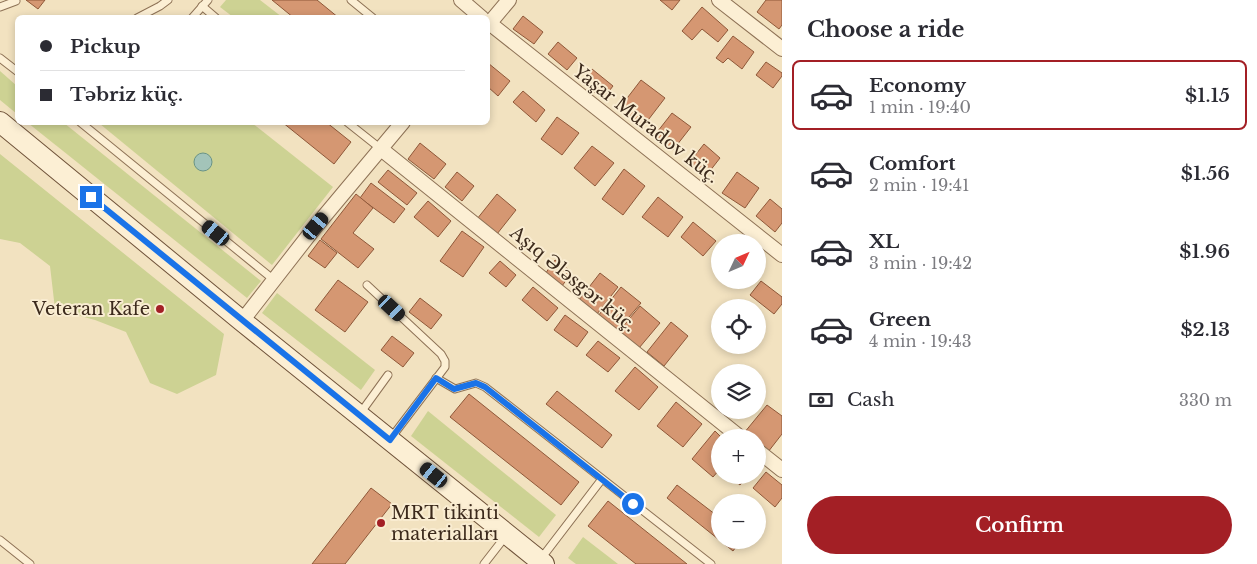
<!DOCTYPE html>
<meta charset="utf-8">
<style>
body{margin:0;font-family:"Libre Baskerville",serif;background:#f7f7f7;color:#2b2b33;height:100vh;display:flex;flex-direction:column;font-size:19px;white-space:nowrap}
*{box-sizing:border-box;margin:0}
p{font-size:16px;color:#7c7c81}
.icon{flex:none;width:28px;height:28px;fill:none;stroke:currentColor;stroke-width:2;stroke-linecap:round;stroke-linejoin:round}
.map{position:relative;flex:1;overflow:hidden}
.panel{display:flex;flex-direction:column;background:#fff;width:475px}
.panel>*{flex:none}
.banner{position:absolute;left:15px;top:15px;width:475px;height:110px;border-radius:8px;box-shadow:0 2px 8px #0003;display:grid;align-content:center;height:110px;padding:0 25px;background:#fff}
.needle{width:32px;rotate:46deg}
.tools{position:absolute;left:711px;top:234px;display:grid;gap:10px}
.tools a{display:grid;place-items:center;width:55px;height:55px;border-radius:50%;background:#fff;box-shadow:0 2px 8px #0003;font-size:25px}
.end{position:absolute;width:22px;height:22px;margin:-11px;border:6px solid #1a73e8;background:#fff;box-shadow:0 0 0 2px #fff}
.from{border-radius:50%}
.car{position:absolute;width:15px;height:30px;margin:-15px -8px;border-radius:6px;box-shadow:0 0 4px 1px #0007;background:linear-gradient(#222 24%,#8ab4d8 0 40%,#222 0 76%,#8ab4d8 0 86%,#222 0)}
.banner b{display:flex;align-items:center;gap:18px;height:48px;font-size:19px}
.banner b+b{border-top:1px solid #e1e1e2}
.banner i{width:12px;height:12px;background:#2b2b33}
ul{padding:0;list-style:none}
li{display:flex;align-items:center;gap:15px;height:70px;margin:0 10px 8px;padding:0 15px;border:2px solid transparent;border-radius:8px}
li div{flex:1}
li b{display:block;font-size:19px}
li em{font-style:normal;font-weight:600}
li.on{border-color:#a31f25}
li>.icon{width:45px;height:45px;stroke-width:1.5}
h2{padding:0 25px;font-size:22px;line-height:60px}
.pay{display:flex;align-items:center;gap:12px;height:55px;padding:0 25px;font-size:19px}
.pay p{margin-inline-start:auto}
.action{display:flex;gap:10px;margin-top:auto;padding:10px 25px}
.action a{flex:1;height:58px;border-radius:30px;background:#a31f25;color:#fff;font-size:20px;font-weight:600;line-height:58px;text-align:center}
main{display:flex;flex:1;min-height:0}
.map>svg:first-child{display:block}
</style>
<main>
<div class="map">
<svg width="782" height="564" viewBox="0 0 782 564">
<rect width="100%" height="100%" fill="#f2e2c0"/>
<g fill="#cdd293">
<path d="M226 0H260L282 17H233L220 7Z"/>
<path d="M0 71 17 86V114L0 100Z"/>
<path d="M102 122 252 123 333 187 272 265 100 124Z"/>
<path d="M28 123H64L261 281 247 298Z"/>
<path d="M0 154 224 334 216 375 177 394 150 383 126 332 95 320 55 309 50 266 20 243 0 239Z"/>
<path d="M277 293 375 370 361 390 262 313Z"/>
<path d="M428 411 556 515 539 537 411 436Z"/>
<path d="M583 537 618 564H576L568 558Z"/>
</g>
<circle fill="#a3c4b9" stroke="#699387" cx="203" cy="162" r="9"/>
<g fill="#d59772" stroke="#8f5839">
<path d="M26 0H45L38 9Z"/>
<path d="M272 0H317L339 18H294Z"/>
<path d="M660 0H680L672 10Z"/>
<path d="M766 0H782V25L779 29 757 12Z"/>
<path d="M702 7 728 30 718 42 702 29 692 40 682 31Z"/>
<path d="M523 16 543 32 534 44 513 29Z"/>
<path d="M733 36 754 52 742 69 728 58 723 63 716 58Z"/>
<path d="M558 42 577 58 567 70 548 54Z"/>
<path d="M766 62 782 73V76L773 88 756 75Z"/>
<path d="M488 63 510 81 498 96 488 87Z"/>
<path d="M592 69 613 86 603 99 581 82Z"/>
<path d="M641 80 665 98 642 128 618 110Z"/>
<path d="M523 91 545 110 536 122 513 102Z"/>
<path d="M672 113 691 127 673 150 654 136Z"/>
<path d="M557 117 579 133 562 155 541 139Z"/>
<path d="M282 122H326L351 142 334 164Z"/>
<path d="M420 143 446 164 434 179 408 159Z"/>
<path d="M704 144 720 158 706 176 689 163Z"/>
<path d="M592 146 614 163 595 186 574 168Z"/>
<path d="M624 169 645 186 623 215 602 199Z"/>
<path d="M388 170 417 193 407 205 378 182Z"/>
<path d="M457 172 474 186 462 201 445 187Z"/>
<path d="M737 172 759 188 745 208 722 193Z"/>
<path d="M371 183 405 209 394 223 360 198Z"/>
<path d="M356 194 373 208 353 233 374 249 358 268 321 239Z"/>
<path d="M497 194 516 210 497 234 477 219Z"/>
<path d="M658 197 683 217 668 237 642 217Z"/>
<path d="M770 199 782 209V223L775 232 756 216Z"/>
<path d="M428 201 451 221 438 237 414 217Z"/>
<path d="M693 222 716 241 703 256 681 237Z"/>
<path d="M462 231 484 247 463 277 440 261Z"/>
<path d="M320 240 337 253 325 268 308 256Z"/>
<path d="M555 260 572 272 562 286 545 274Z"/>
<path d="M500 261 516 275 506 287 489 273Z"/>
<path d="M600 273 618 287 597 314 579 300Z"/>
<path d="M338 280 368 302 345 332 315 310Z"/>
<path d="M761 281 782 297V304L774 314 750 295Z"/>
<path d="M533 287 558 308 547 321 522 300Z"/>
<path d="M621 287 641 303 617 331 598 316Z"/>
<path d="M420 298 442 315 431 329 409 312Z"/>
<path d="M640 306 660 323 639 348 619 331Z"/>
<path d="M565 315 588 332 577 347 554 330Z"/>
<path d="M671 322 688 336 664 366 647 352Z"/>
<path d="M392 336 414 353 403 367 381 350Z"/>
<path d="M598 341 620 358 608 372 586 355Z"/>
<path d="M635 367 658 387 639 410 615 391Z"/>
<path d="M557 391 612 435 602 448 546 404Z"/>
<path d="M469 394 579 482 561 505 450 417Z"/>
<path d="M676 402 702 424 683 447 657 426Z"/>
<path d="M767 405 782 416V434L768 452 758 443V438H750L744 433Z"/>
<path d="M715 431 722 438H720V469L713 477 692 459Z"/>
<path d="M766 472 782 485V498L775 507 753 488Z"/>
<path d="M728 475H748L740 485Z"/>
<path d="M677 485 720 518V540H741L733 551 667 498Z"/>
<path d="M371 488 392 504 345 564H312Z"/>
<path d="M608 501 687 564H636L588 526Z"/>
</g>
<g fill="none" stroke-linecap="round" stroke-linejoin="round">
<g stroke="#8e7256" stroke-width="9">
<g id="service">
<path d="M351 0 373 18"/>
<path d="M202 6 216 18"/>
<path d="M0 7 16 1"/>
<path d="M137 18 160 6 168 0"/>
<path d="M192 18 208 0"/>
<path d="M0 58 18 72"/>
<path d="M80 122 274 280"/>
<path d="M347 122 381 149"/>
<path d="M367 285 441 354 445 361V367L391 438"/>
<path d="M436 378 455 389 476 383 485 387 711 564"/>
<path d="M359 415 388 375"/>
<path d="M0 540 30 564"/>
<path d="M540 560 602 479"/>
<path d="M484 564 505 537"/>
</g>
</g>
<g stroke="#8e7256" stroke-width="16">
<g id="minor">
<path d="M461 0 482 18"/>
<path d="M719 0 782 49"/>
<path d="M488 22 782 255"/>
<path d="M488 25 509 0"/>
<path d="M381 149 741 438"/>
<path d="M242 321 316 226 403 122"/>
<path d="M758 451 782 470"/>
</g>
</g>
<g stroke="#6f5239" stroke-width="22">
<path id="secondary" d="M0 122 242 321 544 564"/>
</g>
<use href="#service" stroke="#fcefd4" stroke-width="7"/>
<use href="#minor" stroke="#fcefd4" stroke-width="14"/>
<use href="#secondary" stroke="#fcefd4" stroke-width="20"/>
</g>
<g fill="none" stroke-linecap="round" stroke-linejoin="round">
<path stroke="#1a73e8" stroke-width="6" d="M91 197 390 440 436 378 454 389 476 383 485 387 633 504"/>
</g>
<g fill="#a31f25" stroke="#f9ecd1" stroke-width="2">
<circle cx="160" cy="309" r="5"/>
<circle cx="381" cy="523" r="5"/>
</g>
<g text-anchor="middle" stroke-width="4" stroke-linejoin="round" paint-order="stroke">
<g font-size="18" fill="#3c2a1c" stroke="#f9ecd1">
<text transform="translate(646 124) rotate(38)" y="6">Yaşar Muradov küç.</text>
<text transform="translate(573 279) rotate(39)" y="6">Aşıq Ələsgər küç.</text>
</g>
<g font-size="18" fill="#3c2a1c" stroke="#f9ecd1" text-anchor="end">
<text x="150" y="315">Veteran Kafe</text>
<text x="391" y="519" text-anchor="start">MRT tikinti<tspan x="391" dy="21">materialları</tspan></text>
</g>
</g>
</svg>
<div class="tools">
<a><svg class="needle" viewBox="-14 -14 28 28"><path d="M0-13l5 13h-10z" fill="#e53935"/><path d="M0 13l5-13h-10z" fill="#7c7c81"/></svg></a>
<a><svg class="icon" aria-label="locate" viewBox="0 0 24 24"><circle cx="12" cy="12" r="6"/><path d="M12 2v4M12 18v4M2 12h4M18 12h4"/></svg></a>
<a><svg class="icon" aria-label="layers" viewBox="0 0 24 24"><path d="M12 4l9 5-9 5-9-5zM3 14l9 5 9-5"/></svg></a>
<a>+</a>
<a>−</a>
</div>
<i class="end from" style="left:633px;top:504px"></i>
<i class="end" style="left:91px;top:197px"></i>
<i class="car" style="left:316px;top:226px;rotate:40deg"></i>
<i class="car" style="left:216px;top:233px;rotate:309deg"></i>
<i class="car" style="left:392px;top:308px;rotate:133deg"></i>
<i class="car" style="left:434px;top:475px;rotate:309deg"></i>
<div class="banner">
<b><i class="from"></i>Pickup</b>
<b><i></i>Təbriz küç.</b>
</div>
</div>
<section class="panel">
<h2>Choose a ride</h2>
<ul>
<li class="on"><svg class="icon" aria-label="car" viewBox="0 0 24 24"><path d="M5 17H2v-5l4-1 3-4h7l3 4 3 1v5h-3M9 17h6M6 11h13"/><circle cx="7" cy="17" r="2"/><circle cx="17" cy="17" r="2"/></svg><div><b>Economy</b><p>1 min · 19:40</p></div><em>$1.15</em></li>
<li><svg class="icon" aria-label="car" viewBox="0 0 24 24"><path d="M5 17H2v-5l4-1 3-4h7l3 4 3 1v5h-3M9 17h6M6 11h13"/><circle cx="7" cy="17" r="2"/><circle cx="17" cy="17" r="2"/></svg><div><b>Comfort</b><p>2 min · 19:41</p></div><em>$1.56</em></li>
<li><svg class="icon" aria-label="car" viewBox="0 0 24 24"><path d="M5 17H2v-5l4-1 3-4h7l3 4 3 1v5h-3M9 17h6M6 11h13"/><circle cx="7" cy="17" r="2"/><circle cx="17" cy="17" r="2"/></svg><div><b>XL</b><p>3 min · 19:42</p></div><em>$1.96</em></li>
<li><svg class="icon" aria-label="car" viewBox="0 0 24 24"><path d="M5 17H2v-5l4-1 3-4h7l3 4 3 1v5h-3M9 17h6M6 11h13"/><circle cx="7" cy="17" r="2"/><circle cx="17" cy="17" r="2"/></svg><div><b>Green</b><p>4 min · 19:43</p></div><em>$2.13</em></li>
</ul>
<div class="pay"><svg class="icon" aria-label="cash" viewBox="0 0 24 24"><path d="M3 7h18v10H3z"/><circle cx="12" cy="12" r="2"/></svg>Cash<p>330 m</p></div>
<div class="action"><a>Confirm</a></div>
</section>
</main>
